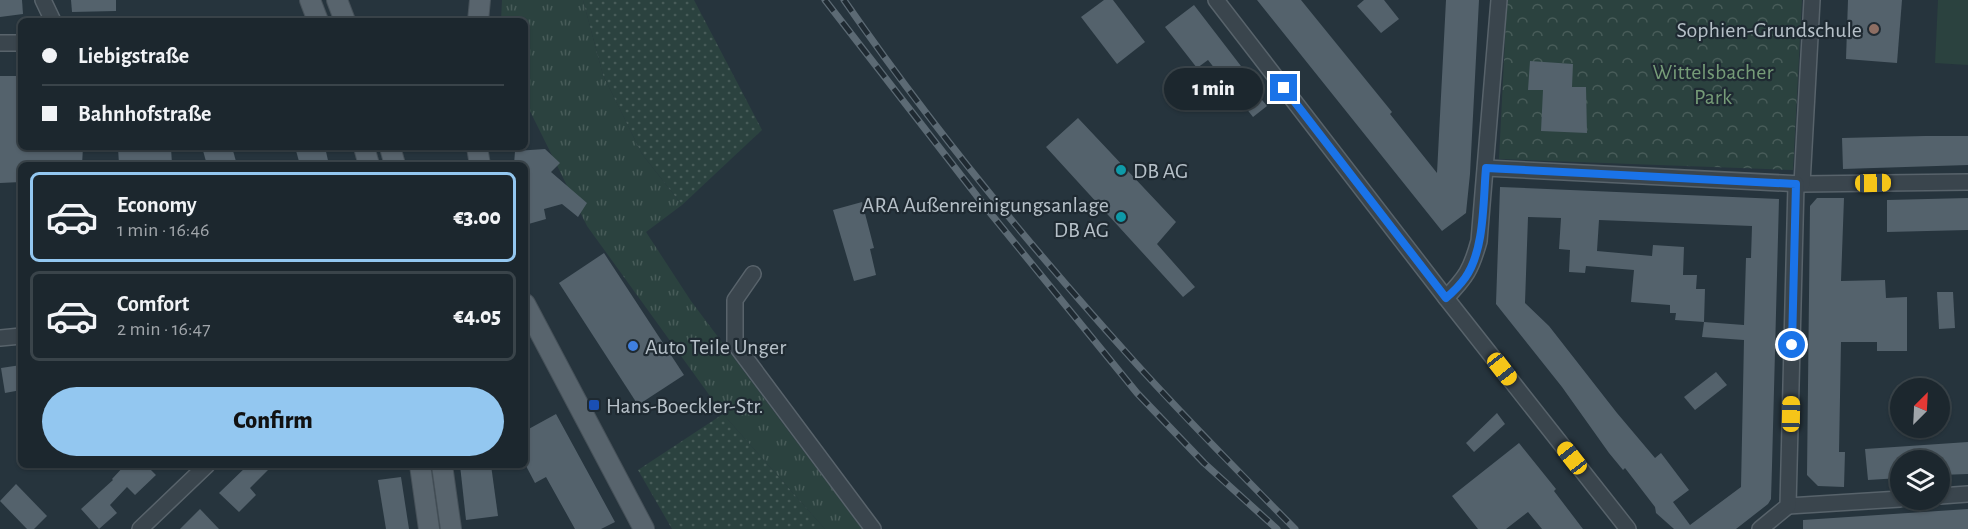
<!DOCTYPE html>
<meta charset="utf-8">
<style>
body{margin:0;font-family:"Alegreya Sans",sans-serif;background:#29333a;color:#f1f3f6;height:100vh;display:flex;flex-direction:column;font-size:22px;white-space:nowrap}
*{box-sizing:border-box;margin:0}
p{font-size:20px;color:#a0a5aa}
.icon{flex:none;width:33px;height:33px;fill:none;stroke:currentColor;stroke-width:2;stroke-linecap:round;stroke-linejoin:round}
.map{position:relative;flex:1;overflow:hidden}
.details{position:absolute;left:18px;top:162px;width:510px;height:306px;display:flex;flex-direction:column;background:#1c272e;border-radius:9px;box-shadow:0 2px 4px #0004,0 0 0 2px #3a444a}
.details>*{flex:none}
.top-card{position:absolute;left:18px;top:18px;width:510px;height:132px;border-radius:9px;box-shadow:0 2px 4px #0004,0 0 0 2px #3a444a;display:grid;align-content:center;height:132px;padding:0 24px;background:#1c272e}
.needle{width:39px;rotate:24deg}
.fabs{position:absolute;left:1890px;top:378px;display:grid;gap:12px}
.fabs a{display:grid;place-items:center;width:60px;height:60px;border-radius:50%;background:#1c272e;box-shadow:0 2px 4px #0004,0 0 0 2px #3a444a;font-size:30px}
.end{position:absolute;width:27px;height:27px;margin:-14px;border:8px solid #1a73e8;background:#fff;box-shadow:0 0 0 3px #fff}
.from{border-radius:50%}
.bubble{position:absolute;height:42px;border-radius:21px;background:#1c272e;box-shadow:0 2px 4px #0004,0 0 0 2px #3a444a;font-size:20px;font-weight:800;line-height:42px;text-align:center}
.car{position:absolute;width:18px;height:36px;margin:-18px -9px;border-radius:8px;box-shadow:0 0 4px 2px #0007;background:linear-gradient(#f5c518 24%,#345 0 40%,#f5c518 0 76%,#345 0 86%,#f5c518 0)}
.top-card b{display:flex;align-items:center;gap:21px;height:57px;font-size:22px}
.top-card b+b{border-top:2px solid #3a444a}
.top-card i{width:15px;height:15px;background:#f1f3f6}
ul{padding:10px 0 0;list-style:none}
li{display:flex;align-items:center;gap:18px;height:90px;margin:0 12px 9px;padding:0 12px;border:3px solid #3a444a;border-radius:9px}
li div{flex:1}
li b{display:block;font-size:22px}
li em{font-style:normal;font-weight:800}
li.active{border-color:#93c7f0}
li>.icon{width:54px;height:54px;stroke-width:1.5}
.button{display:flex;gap:12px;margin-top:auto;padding:12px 24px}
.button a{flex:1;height:69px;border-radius:36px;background:#93c7f0;color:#111;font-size:24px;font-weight:800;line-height:69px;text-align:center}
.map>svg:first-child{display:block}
</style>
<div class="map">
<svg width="1968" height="529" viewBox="0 0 1968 529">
<defs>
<pattern id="grass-tufts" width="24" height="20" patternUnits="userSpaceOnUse" patternTransform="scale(1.5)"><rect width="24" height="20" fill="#2b423f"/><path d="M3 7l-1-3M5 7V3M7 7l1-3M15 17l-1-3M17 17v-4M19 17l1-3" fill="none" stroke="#485c59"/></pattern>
<pattern id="park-crowns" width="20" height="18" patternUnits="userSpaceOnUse" patternTransform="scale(1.5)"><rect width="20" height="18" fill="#2b423f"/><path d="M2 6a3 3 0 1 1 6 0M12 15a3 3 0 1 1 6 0" fill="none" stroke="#485c59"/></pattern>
<pattern id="garden-dots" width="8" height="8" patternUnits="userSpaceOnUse" patternTransform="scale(1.5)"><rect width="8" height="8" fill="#2b423f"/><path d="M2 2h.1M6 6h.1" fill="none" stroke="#485c59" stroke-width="1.8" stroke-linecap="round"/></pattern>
</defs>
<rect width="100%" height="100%" fill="#26343d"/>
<path fill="url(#grass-tufts)" d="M502 0H583L603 75 642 154 682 205 646 232 691 301 862 529H825L723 414 587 226 525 101V21H501Z"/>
<path fill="url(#park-crowns)" d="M1507 0H1802L1793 170 1499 159Z"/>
<g fill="url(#garden-dots)">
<path d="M583 0H694L762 130 682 205 642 154 603 75Z"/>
<path d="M723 414 825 529H672L638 470Z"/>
</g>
<path fill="#2b423f" d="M1938 0H1968V65L1935 63Z"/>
<g fill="#54626c" fill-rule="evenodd">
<path d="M0 0H22L23 14 0 17Z"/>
<path d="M71 0H116V11L72 12Z"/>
<path d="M1104 0H1113L1145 42 1117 64 1081 17Z"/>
<path d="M1257 0H1301L1392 112 1390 114 1437 173 1446 0H1479L1470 174 1466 213 1442 231Z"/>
<path d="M1364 0H1384L1399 19 1381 33 1357 6Z"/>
<path d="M1848 0H1902L1897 63 1846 59Z"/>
<path d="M1194 5 1244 70 1240 73 1267 106 1253 117 1208 60 1197 68 1165 27Z"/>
<path d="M1530 61 1573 64 1572 87H1586L1587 133 1541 131 1543 90H1528Z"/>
<path d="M0 76H21V147H83L82 165H21V182L0 183Z"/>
<path d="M1078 118 1176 222 1157 244 1195 287 1183 297 1046 147Z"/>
<path d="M1925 136H1968V165L1843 169 1842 138Z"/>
<path d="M118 147H171L172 165H119Z"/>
<path d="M202 147H232L237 165H207Z"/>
<path d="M295 147H325L329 165H300Z"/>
<path d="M545 149 560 163 551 172 587 203 578 217 562 204 544 209 546 219 525 225V165H514L515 151Z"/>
<path d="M1500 187 1779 199 1772 466 1771 499 1768 504 1736 529H1674L1656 513 1655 507 1625 468 1623 470 1609 453 1562 387 1496 304ZM1528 217 1561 218 1559 249 1570 250 1569 272 1585 273 1586 266 1634 270 1631 302 1670 305V313H1676L1675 320 1704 322 1702 337 1744 340 1741 487 1690 525 1673 502 1689 490 1661 453 1655 458 1617 413 1549 326 1525 303ZM1599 220 1752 226 1751 258H1746L1744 325 1704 322 1705 289H1696L1697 275H1683L1684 247 1653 245 1652 256 1597 251Z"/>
<path d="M1817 198H1844L1841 281 1885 280 1886 298 1907 297V351H1877V342H1841L1839 452H1845L1844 487 1818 486 1807 475 1810 206Z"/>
<path d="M1968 198V230L1887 232V200Z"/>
<path d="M862 202 874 248 870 249 876 275 854 281 833 210Z"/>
<path d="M604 253 684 375 638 405 559 283Z"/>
<path d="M1937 292H1953L1955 328 1939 329Z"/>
<path d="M21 365V390L5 393 1 368Z"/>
<path d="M1716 372 1727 385 1695 410 1684 397Z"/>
<path d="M1497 413 1505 424 1474 452 1466 443Z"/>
<path d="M556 414 615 522 601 529H575L546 477 535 483 525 464V431Z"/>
<path d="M1968 442V474L1940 475V460H1900V478L1868 480 1865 449Z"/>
<path d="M1519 443 1556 489 1554 491 1583 529H1542L1528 512 1506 529H1478L1452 496Z"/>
<path d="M125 465H146L156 475 135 495 127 487 110 505 117 513 99 529 81 509 113 480 112 479Z"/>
<path d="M248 465H273L250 488 256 495 239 512 219 493Z"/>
<path d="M460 465H491L498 516 466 520Z"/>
<path d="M401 477 409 529H386L378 480Z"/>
<path d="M16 484 47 516 34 529H27L0 501Z"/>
<path d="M200 509 219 529H180Z"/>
<path d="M1968 509V529H1803V520Z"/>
</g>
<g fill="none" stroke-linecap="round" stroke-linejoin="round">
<g stroke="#58636b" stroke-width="18">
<g id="minor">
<path d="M43 0 53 21"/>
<path d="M1216 0 1446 298 1628 529"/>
<path d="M0 43H21"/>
<path d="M1486 168 1802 184 1968 182"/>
<path d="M1802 184 1812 0"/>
<path d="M753 274 735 300V344L873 529"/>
<path d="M1446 298C1466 277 1471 270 1479 241L1499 0"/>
<path d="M0 338 21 336"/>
<path d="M1940 496 1968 494"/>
<path d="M1788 506 1900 499"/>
<path d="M140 529 207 465"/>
<path d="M1760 529 1788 506 1796 184"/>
</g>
</g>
<g stroke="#465159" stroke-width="22">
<g id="major">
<path d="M310 0 318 21"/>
<path d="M337 0 345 21"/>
<path d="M478 21 480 0"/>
<path d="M364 147 369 165"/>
<path d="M390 147 395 165"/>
<path d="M477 147 480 165"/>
<path d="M525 304 644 529"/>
<path d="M420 465 429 529"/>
<path d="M442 465 451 529"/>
</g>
</g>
<use href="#minor" stroke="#3a454d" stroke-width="15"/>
<use href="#major" stroke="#58646d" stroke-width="20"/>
<g stroke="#5c6a74" stroke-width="7">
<g id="rail">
<path d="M825 0 987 209 1137 393 1204 463 1277 529"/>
<path d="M844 0C931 126 1029 245 1131 358 1184 417 1240 473 1295 529"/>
</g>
</g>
<use href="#rail" stroke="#1f2a32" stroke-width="4.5" stroke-dasharray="14" stroke-linecap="butt"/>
</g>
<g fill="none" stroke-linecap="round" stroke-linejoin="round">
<path stroke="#1a73e8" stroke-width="8" d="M1284 88 1446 298C1453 292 1460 285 1465 278 1485 250 1483 200 1486 168L1796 184 1792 345"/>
</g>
<circle fill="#8d6e63" stroke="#1f2a32" stroke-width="2" cx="1874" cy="29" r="6"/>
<g fill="#0f9aa8" stroke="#1f2a32" stroke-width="2">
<circle cx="1121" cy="170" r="6"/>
<circle cx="1121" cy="217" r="6"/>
</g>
<circle fill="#3f7fe0" stroke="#1f2a32" stroke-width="2" cx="633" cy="346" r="6"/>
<rect fill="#1a4fb4" stroke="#1f2a32" stroke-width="2" x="588" y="399" width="12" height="12" rx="3"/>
<g text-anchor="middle" stroke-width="4.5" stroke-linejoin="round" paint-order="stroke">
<g font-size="22" fill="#b6c0c8" stroke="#1f2a32" text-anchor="start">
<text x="1862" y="37" text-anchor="end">Sophien-Grundschule</text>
<text x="1133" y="178">DB AG</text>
<text x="1109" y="212" text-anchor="end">ARA Außenreinigungsanlage<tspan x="1109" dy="25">DB AG</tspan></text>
<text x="645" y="354">Auto Teile Unger</text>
<text x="606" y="413">Hans-Boeckler-Str.</text>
</g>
<g font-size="22" fill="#769c78" stroke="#1f2a32">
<text x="1713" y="79">Wittelsbacher<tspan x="1713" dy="25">Park</tspan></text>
</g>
</g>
</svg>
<div class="fabs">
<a><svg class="needle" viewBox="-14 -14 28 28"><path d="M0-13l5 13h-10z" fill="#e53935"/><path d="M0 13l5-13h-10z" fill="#a0a5aa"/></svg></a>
<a><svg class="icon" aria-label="layers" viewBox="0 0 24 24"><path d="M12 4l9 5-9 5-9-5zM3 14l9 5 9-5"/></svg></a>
</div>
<i class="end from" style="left:1792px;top:345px"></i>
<i class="end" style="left:1284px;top:88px"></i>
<div class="bubble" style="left:1164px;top:68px;width:99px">1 min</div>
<i class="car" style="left:1873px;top:183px;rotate:89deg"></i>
<i class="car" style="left:1502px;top:369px;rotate:142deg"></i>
<i class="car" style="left:1791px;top:414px;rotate:1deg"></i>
<i class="car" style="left:1572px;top:458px;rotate:322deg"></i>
<div class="top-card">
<b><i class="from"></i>Liebigstraße</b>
<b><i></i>Bahnhofstraße</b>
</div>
<section class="details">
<ul>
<li class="active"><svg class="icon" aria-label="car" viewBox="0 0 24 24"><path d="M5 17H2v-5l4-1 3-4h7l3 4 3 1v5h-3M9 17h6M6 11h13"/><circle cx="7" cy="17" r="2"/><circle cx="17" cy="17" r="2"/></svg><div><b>Economy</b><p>1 min · 16:46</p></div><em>€3.00</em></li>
<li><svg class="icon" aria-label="car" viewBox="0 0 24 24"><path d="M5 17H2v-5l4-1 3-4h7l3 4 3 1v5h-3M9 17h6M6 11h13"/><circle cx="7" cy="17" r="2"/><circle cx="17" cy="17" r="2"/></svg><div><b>Comfort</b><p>2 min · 16:47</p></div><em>€4.05</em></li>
</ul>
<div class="button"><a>Confirm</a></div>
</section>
</div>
